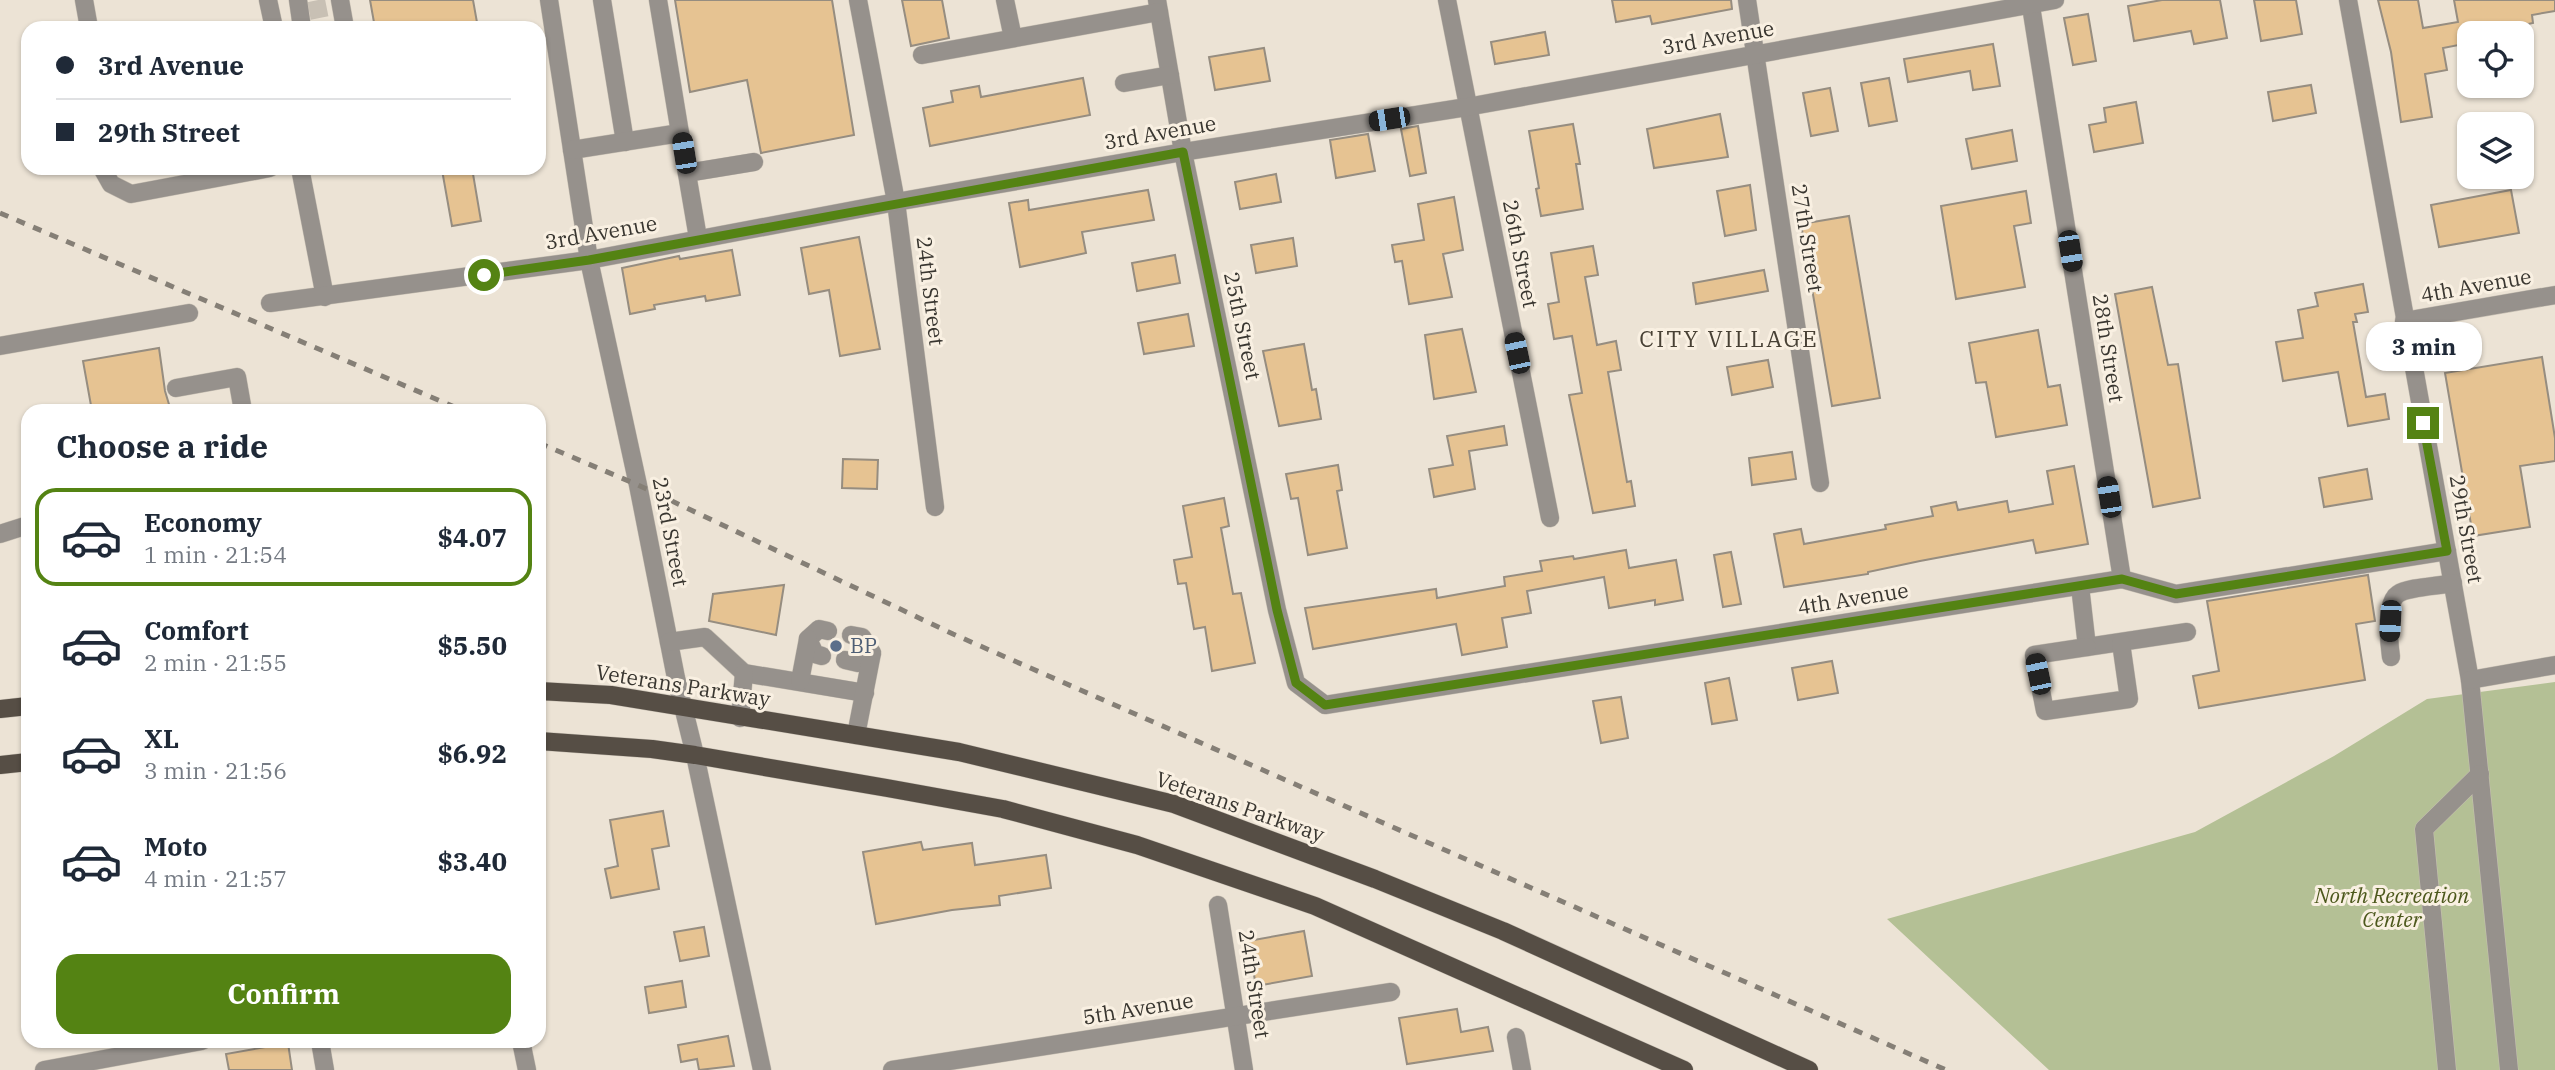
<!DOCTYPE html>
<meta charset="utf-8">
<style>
body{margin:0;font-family:"IBM Plex Serif",serif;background:#f6f6f7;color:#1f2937;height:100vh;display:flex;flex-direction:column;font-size:26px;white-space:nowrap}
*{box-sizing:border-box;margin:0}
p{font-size:23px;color:#747a83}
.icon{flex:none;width:38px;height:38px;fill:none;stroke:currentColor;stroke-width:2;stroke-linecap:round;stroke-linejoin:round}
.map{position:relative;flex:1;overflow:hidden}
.side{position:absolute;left:21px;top:404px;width:525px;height:644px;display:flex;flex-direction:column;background:#fff;border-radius:21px;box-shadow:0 2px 5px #0004}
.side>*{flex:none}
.banner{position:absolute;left:21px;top:21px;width:525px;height:154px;border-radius:21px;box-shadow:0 2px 5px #0004;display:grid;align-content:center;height:154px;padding:0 35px;background:#fff}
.tools{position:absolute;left:2457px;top:21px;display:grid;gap:14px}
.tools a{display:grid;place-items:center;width:77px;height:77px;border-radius:14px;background:#fff;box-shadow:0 2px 5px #0004;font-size:35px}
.end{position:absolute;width:32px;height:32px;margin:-16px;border:9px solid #548313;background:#fff;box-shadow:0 0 0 4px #fff}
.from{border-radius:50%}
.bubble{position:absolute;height:49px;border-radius:21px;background:#fff;box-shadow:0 2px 5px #0004;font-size:23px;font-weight:700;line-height:49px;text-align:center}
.car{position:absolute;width:21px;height:42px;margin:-21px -10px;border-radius:9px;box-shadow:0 0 5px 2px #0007;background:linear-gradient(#222 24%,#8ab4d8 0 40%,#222 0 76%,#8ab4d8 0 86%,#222 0)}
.banner b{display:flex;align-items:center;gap:24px;height:66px;font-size:26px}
.banner b+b{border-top:2px solid #e0e1e3}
.banner i{width:18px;height:18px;background:#1f2937}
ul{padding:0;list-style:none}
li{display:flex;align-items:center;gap:21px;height:98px;margin:0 14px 10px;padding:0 21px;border:4px solid transparent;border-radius:21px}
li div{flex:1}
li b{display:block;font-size:26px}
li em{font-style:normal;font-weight:700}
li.active{border-color:#548313}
li>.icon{width:63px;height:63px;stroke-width:1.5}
h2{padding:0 35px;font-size:32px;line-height:84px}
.primary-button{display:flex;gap:14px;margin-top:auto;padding:14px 35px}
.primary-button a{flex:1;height:80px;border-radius:21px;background:#548313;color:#fff;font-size:28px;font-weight:700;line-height:80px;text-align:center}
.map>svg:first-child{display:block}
</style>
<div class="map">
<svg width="2555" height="1070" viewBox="0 0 2555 1070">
<rect width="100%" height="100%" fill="#ece3d5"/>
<path fill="#b4c095" d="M2555 682V1070H2049L1887 919 2195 832 2334 756 2427 699Z"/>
<g fill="#e6c392" stroke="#968d80" stroke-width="2">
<path d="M370 0H473L478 28H375Z"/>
<path d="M675 0H832L854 135 761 153 747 80 690 92Z"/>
<path d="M902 0H942L949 38 911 46Z"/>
<path d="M1612 0H1731L1732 9 1652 24 1650 16 1616 22Z"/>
<path d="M2162 0H2220L2227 38 2194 44 2191 31 2134 41 2128 6Z"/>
<path d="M2254 0H2296L2302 34 2261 41Z"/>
<path d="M2378 0H2418L2423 28 2458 22 2454 0H2555V11L2532 15 2533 23 2504 29 2505 33H2469V43L2443 48 2447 70 2425 74 2432 117 2401 122 2391 52Z"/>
<path d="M2088 14 2096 61 2073 65 2064 18Z"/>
<path d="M1545 32 1549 55 1495 64 1491 42Z"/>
<path d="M1993 44 2000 86 1973 90 1970 71 1908 82 1904 59Z"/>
<path d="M1264 48 1270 81 1215 90 1209 57Z"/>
<path d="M1083 78 1090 115 930 146 923 108 953 102 951 91 979 86 981 97Z"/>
<path d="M1889 78 1897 121 1869 126 1861 83Z"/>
<path d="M2311 85 2316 113 2273 121 2268 92Z"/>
<path d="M1830 88 1838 131 1811 136 1803 93Z"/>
<path d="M2136 102 2143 143 2094 152 2089 125 2106 122 2104 108Z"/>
<path d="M1720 114 1728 157 1654 168 1647 129Z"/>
<path d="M1573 124 1580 164H1576L1583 209 1541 216 1536 189 1539 188 1529 131Z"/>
<path d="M1418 126 1426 173 1410 176 1401 129Z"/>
<path d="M2012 130 2017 161 1972 169 1966 139Z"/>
<path d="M1368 134 1375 171 1336 178 1330 140Z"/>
<path d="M450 168H472L481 221 452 226 442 170Z"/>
<path d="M1276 174 1281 202 1240 209 1235 182Z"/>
<path d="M1750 185 1756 230 1725 236 1717 191Z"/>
<path d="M1148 190 1154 220 1082 232 1086 253 1020 267 1009 203 1028 200 1029 210Z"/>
<path d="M2511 190 2519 233 2439 247 2431 205Z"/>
<path d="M2026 191 2031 223 2014 226 2025 287 1956 299 1941 206Z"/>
<path d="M1454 197 1463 250 1443 254 1452 297 1409 304 1402 261 1395 262 1392 245 1424 240 1418 204Z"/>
<path d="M1849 216 1880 398 1832 406 1801 224Z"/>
<path d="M859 237 880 349 840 356 829 290 809 294 801 248Z"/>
<path d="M1293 238 1297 266 1256 273 1251 245Z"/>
<path d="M1593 246 1598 275 1585 277 1597 345 1616 341 1621 370 1608 372 1627 482 1631 481 1635 506 1593 513 1569 395 1582 393 1572 336 1554 339 1548 304 1559 302 1551 253Z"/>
<path d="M732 250 740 295 706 301 705 296 654 305 655 309 630 314 622 268 679 256 680 259Z"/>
<path d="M1175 255 1180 283 1137 291 1132 263Z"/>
<path d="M1764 270 1768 291 1696 304 1693 283Z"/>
<path d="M2363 284 2368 312 2355 314 2357 322H2353L2366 397 2385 394 2389 419 2348 426 2338 372 2283 381 2276 342 2303 338 2298 310 2318 306 2315 293Z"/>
<path d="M2152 287 2168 365 2178 364 2200 498 2153 507 2115 294Z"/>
<path d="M1188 314 1194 346 1144 354 1138 323Z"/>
<path d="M1462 329 1476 392 1434 399 1425 335Z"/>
<path d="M2038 330 2048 387 2060 385 2067 425 1996 437 1986 382 1976 383 1969 343Z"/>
<path d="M1304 344 1312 390 1316 389 1321 419 1279 426 1263 351Z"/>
<path d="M159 348 165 391 171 411H92L83 361Z"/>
<path d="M2542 357 2555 438V461L2520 466 2530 527 2473 536 2445 373Z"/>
<path d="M1768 360 1773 387 1732 395 1727 367Z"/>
<path d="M1504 426 1507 445 1469 451 1475 489 1434 497 1429 469 1453 465 1447 436Z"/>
<path d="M1792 452 1796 479 1752 485 1749 458Z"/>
<path d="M843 459 878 460 877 489 842 488Z"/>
<path d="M1338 465 1342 490 1337 491 1347 548 1308 555 1298 498 1291 499 1286 474Z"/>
<path d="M2074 466 2088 544 2036 553 2033 540 1920 561 1868 572V574L1784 587 1774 534 1801 529 1804 544 1886 529 1885 525 1933 516 1931 507 1956 502 1958 510 2007 501 2009 512 2053 504 2047 471Z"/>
<path d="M2367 469 2372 499 2324 507 2319 478Z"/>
<path d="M1224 498 1229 526 1221 528 1233 594 1241 593 1255 663 1212 671 1205 627 1194 629 1186 583 1178 584 1174 560 1192 557 1183 506Z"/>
<path d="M1626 550 1629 568 1676 560 1683 600 1655 605V600L1609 608 1604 577 1527 591 1531 613 1502 618 1507 647 1462 655 1456 624 1313 649 1305 608 1436 589 1437 598 1505 586 1504 577 1542 571 1540 561 1573 556 1574 559Z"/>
<path d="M1731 552 1741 604 1723 607 1714 555Z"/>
<path d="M2368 575 2375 621 2356 624 2365 680 2199 708 2193 676 2219 671 2207 601Z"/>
<path d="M784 585 776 635 709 621 713 594Z"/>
<path d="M1832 661 1838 693 1798 700 1792 668Z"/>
<path d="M1729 678 1737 720 1712 724 1705 683Z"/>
<path d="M1621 697 1628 738 1601 743 1593 701Z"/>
<path d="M663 811 669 846 652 849 659 889 611 898 605 869 618 866 610 820Z"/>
<path d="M921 842 923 850 972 843 975 865 1046 855 1051 888 999 896 1000 905 952 910 876 924 863 852Z"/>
<path d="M704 927 709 956 680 961 674 932Z"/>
<path d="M1304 931 1312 976 1256 986 1248 941Z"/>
<path d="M682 981 686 1007 649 1013 645 987Z"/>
<path d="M1457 1009 1461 1032 1488 1027 1493 1051 1407 1064 1399 1018Z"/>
<path d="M728 1036 734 1066 699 1070 697 1059 681 1062 678 1045Z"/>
<path d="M288 1043 292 1070H229L226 1054Z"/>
</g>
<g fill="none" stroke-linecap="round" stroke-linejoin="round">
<path stroke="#c8c0b4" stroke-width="18" stroke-dasharray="18 9" stroke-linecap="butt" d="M309 11 329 7"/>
<g stroke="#c8c0b4" stroke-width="19">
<g id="minor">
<path d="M84 0 89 28"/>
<path d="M268 0 274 28"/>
<path d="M298 0 302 28"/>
<path d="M340 0 345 28"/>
<path d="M549 0 589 260 638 485 676 678 695 755 762 1070"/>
<path d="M602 0 625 142"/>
<path d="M658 0 680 133"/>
<path d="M858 0 896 202 935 507"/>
<path d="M1005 0 1013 38"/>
<path d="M1157 0 1183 152 1277 610 1296 683 1325 705 2122 579 2176 594 2447 551"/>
<path d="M1447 0 1550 518"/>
<path d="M1747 0 1820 483"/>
<path d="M2030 0 2122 579"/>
<path d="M2348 0 2470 680 2509 1070"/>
<path d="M922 55 1159 12"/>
<path d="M1124 83 1170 75"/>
<path d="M572 150 680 133 698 238"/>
<path d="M102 168 111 184 131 194 270 168"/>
<path d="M300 168 325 297"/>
<path d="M687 173 754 162"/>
<path d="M270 303 589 260 896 202 1183 152 1467 107 2055 0"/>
<path d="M2404 321 2555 295"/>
<path d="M0 346 189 313"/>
<path d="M176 388 237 377 243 411"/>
<path d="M0 534 28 525"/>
<path d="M2080 586 2087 647 2187 632"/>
<path d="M669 642 705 637 744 673 865 693"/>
<path d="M2087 647 2034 655 2045 711 2129 699 2121 643"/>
<path d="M822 656 815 654 808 639 819 629 828 631"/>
<path d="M2391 657C2389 642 2385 602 2398 594 2408 587 2440 586 2453 583"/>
<path d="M845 660 858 663 872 653 862 637 851 635"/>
<path d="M2470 680 2555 665"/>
<path d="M800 681 808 639"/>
<path d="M740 718 744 673"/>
<path d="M856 735 872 653"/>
<path d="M1218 905 1244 1070"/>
<path d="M1516 1037 1522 1070"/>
<path d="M320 1041 325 1070"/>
<path d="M521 1041 527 1070"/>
<path d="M44 1070 202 1041"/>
<path d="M892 1070 1391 992"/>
<path d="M2447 1070 2424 829 2480 774"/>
</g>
</g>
<g stroke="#c8c0b4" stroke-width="19">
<g id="major">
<path d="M539 691 611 695 959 752 1174 804 1375 879 1503 931 1809 1070"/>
<path d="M0 709 28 706"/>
<path d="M539 741 652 749 695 755 887 788 1003 809 1137 845 1315 906 1684 1070"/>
<path d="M0 765 28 762"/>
</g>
</g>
<use href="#minor" stroke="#96918c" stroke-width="18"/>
<use href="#major" stroke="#564e45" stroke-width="18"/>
<g stroke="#857f76" stroke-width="5" stroke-dasharray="9 9" stroke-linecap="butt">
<path d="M0 213 464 411"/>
<path d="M539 443 638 485 953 634 1946 1070"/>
</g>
</g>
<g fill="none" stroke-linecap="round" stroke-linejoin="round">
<path stroke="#548313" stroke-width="9" d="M484 275 589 260 1183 152 1277 610 1296 683 1325 705 2122 579 2176 594 2447 551 2423 423"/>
</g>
<circle fill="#5c6f8a" stroke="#f9f0e2" stroke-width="2.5" cx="836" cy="646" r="7"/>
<g text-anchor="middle" stroke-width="6" stroke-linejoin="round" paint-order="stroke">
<g font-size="21" fill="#393630" stroke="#f9f0e2">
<text transform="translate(1718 38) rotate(-10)" y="7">3rd Avenue</text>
<text transform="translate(1160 133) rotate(-10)" y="7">3rd Avenue</text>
<text transform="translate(601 233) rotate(-10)" y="7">3rd Avenue</text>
<text transform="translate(1807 238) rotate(81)" y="7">27th Street</text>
<text transform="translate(1520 254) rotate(79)" y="7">26th Street</text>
<text transform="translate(2476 286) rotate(-10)" y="7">4th Avenue</text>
<text transform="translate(930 291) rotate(83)" y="7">24th Street</text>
<text transform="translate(1242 326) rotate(78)" y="7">25th Street</text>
<text transform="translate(2108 348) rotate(81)" y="7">28th Street</text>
<text transform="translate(2466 529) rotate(80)" y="7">29th Street</text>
<text transform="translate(670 532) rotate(79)" y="7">23rd Street</text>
<text transform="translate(1853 599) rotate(-9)" y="7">4th Avenue</text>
<text transform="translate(683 686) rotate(9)" y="7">Veterans Parkway</text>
<text transform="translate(1240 807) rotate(19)" y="7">Veterans Parkway</text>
<text transform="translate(1254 984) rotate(81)" y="7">24th Street</text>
<text transform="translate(1138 1009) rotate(-9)" y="7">5th Avenue</text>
</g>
<g font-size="21" fill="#4e5e75" stroke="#f9f0e2" text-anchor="start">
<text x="850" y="653">BP</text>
</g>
<g font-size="21" font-style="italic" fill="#4c581c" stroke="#f9f0e2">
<text x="2392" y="903">North Recreation<tspan x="2392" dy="24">Center</tspan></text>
</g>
<g font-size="23" letter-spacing="2" fill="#484135" stroke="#f9f0e2">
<text x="1729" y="347">CITY VILLAGE</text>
</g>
</g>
</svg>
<div class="tools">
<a><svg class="icon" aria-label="locate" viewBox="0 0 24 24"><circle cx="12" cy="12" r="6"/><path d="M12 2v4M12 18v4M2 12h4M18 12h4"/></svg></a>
<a><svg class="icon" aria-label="layers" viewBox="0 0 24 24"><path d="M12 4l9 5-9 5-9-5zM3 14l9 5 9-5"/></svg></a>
</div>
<i class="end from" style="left:484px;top:275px"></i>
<i class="end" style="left:2423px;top:423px"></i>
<div class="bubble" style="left:2366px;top:322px;width:116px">3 min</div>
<i class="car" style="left:1389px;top:119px;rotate:261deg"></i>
<i class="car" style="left:684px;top:153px;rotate:351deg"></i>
<i class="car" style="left:2070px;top:251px;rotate:171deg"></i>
<i class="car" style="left:1517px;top:353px;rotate:348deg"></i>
<i class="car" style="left:2109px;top:497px;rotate:351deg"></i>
<i class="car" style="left:2390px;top:621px;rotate:183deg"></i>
<i class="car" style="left:2038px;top:674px;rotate:348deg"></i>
<div class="banner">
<b><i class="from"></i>3rd Avenue</b>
<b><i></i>29th Street</b>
</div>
<section class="side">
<h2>Choose a ride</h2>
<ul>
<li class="active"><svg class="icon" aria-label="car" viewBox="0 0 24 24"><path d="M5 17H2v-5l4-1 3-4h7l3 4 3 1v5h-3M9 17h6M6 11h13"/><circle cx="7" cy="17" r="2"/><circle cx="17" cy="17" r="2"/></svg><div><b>Economy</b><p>1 min · 21:54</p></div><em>$4.07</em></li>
<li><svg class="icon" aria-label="car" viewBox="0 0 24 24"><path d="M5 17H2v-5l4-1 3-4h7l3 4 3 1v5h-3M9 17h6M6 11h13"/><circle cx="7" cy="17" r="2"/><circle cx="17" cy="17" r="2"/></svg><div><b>Comfort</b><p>2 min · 21:55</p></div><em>$5.50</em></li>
<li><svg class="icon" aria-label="car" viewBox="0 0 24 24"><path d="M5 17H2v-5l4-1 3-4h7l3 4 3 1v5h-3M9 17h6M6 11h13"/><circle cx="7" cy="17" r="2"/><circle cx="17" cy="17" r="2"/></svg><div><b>XL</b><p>3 min · 21:56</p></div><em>$6.92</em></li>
<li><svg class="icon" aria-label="car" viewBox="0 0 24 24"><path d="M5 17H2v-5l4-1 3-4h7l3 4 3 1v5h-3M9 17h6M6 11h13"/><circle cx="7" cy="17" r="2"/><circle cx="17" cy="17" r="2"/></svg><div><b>Moto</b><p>4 min · 21:57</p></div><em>$3.40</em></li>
</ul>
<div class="primary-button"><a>Confirm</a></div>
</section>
</div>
